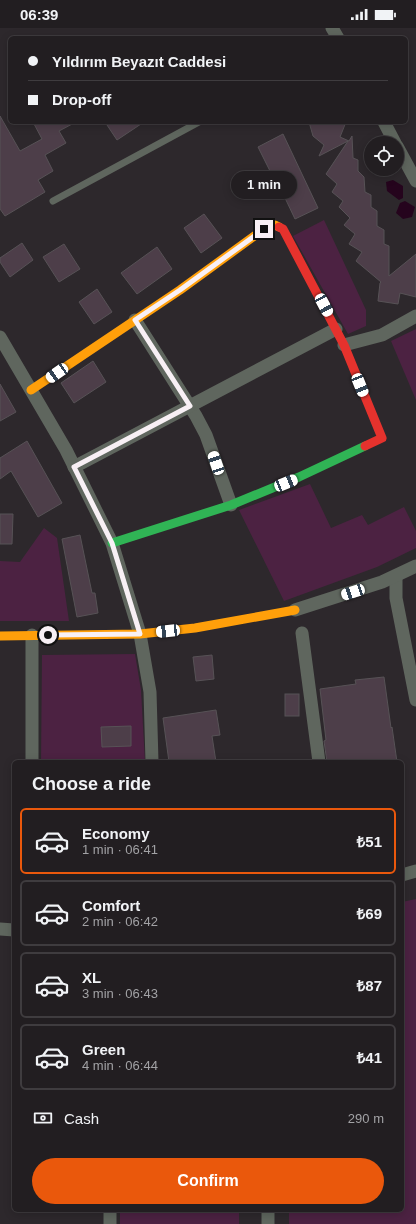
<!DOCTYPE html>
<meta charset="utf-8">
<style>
body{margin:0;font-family:Arial,sans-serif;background:#2a272a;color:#f1f3f6;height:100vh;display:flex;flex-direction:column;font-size:15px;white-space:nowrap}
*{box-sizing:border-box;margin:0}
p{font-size:13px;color:#a2a2a5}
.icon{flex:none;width:22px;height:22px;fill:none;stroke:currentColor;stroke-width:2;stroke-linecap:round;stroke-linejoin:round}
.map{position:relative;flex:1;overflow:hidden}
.sheet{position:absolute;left:12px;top:732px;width:392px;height:452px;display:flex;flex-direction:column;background:#221e21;border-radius:6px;box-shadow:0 2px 10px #0003,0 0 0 1px #3f3c3f}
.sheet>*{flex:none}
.top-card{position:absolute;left:8px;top:8px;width:400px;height:88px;border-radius:6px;box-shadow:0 2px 10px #0003,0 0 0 1px #3f3c3f;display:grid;align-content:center;height:88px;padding:0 20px;background:#221e21}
.buttons{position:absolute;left:364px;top:108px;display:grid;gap:8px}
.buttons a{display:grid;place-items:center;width:40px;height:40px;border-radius:50%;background:#221e21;box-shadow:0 2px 10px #0003,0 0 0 1px #3f3c3f;font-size:20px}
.end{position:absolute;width:18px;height:18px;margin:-9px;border:5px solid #f8f0f5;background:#111;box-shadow:0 0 0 2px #111}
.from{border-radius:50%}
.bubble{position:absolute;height:28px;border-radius:14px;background:#221e21;box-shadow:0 2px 10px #0003,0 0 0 1px #3f3c3f;font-size:13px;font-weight:800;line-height:28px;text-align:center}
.car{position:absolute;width:12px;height:24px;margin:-12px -6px;border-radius:5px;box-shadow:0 0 3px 1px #0007;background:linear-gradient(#fff 24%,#345 0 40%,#fff 0 76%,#345 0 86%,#fff 0)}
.top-card b{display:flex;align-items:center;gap:14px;height:38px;font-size:15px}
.top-card b+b{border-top:1px solid #3f3c3f}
.top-card i{width:10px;height:10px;background:#f1f3f6}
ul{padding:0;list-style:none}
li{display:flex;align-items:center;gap:12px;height:66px;margin:0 8px 6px;padding:0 12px;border:2px solid #3f3c3f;border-radius:6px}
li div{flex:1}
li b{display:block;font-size:15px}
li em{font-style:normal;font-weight:800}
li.current{border-color:#ea580c}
li>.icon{width:36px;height:36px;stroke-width:1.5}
h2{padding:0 20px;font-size:18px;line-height:48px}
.pay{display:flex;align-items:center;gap:10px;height:44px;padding:0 20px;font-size:15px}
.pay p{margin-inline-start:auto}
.primary-button{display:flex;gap:8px;margin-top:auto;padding:8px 20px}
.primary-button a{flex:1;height:46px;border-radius:24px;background:#ea580c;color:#fff;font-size:16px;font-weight:800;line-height:46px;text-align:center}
.status{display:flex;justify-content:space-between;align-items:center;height:28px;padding:0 20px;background:#221e21;direction:ltr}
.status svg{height:11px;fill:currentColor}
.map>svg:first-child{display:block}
</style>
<div class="status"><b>06:39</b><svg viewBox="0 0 49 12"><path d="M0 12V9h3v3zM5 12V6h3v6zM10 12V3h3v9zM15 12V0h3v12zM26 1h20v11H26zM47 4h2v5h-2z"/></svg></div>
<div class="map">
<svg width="416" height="1196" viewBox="0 0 416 1196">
<rect width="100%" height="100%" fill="#2d282c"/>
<g fill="#4c2242">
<path d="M324 192 366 282V298L348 306 293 208Z"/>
<path d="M416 301V372L391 313Z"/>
<path d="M310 456 331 500 362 487 368 497 404 479 416 503V520L377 539 284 573 239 482Z"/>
<path d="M44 500 57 510 69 593H0V533L20 534Z"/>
<path d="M135 626 141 662 145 734H41L42 627Z"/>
<path d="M416 871V1196H289V1182H402V874Z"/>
<rect x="120" y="1182" width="119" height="14"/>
</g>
<g fill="#25041d">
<path d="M393 152 403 158V170L399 172 387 163 386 154Z"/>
<path d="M405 173 415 179 412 189 403 191 396 185 400 175Z"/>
</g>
<g fill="#4d3e49" stroke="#575256">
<path d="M0 88 20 123 42 111 33 94H76L59 103 66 115 45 127 53 143 38 152 45 164 5 188 0 181Z"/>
<path d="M105 94H144L117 112Z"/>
<path d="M309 94H346L340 109 349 113 352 108 353 130 358 132V143L364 149 365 164 371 167V179L377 183V198L384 202V216L389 218V248L416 226V269L400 265 398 276 378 273 380 255 381 254 356 233 362 224 349 216 355 206 344 197 350 190 339 179 343 173 332 164 337 156 326 146 348 113 319 128 324 117 313 108Z"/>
<path d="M283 106 318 180 295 191 276 151H274L258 119Z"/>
<path d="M204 186 222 210 201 225 184 200Z"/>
<path d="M22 215 33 232 10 249 0 234V230Z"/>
<path d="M64 216 80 241 59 254 43 229Z"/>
<path d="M157 219 172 241 137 266 121 245Z"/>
<path d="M97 261 112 284 94 296 79 274Z"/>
<path d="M93 333 106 354 74 375 61 355Z"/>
<path d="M0 356 16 384 0 393Z"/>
<path d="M27 413 62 475 38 489 11 443 0 451V430Z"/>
<path d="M0 486H13L12 516H0Z"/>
<path d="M80 507 92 565H95L98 585 77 589 62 511Z"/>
<path d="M212 627 214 651 196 653 193 629Z"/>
<path d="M384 649 391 700 392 699 397 734H327L324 713 326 712 320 661 356 656 355 652Z"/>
<rect x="285" y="666" width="14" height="22"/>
<path d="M216 682 220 707 212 708 216 734H169L163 690Z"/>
<path d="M131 698V718L102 719 101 699Z"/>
</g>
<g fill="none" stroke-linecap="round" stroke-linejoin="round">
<path stroke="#5f665e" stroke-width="7" d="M53 173 199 94"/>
<g stroke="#5f665e" stroke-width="13">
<path d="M332 0 338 10"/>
<path d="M384 94 395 115"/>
<path d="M397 118 416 153"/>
<path d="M135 292 196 388 206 407 231 477"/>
<path d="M0 309 66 422 112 515 140 606 150 664 152 734"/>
<path d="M344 317 382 307 416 288"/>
<path d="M74 439 336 301"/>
<path d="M396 548V570L416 672"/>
<path d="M295 582 382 554 416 538"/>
<path d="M302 605 319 734"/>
<path d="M32 734V607"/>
<path d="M402 847 416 843"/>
<path d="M0 901 14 902"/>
<path d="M110 1182V1196"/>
<path d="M268 1182V1196"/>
</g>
<path stroke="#30b455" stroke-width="9" d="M112 515 231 477 299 449 365 418"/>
<g stroke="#ff9f0a" stroke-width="9">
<path d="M31 362 180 262 264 201 275 197 279 199"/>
<path d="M0 608 140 606 195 600 295 582"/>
</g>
<path stroke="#e5322d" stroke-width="9" d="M279 199 283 201 344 317 382 410 365 418"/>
</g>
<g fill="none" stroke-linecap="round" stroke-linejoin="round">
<path stroke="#f8f0f5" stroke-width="5" d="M48 607 140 606 112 515 74 439 190 378 135 292 180 262 264 201"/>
</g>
</svg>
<div class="buttons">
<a><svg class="icon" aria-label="locate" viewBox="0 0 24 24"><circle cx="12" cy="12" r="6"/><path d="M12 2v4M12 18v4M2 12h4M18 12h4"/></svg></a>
</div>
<i class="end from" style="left:48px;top:607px"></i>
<i class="end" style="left:264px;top:201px"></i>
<div class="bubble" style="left:231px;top:143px;width:66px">1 min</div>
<i class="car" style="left:324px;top:277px;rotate:152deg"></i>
<i class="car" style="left:57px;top:345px;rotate:236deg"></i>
<i class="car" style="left:360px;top:357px;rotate:158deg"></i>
<i class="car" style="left:216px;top:435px;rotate:341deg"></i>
<i class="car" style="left:286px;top:455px;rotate:68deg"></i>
<i class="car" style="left:353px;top:564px;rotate:252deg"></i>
<i class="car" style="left:168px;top:603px;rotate:264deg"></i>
<div class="top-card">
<b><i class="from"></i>Yıldırım Beyazıt Caddesi</b>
<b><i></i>Drop-off</b>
</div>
<section class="sheet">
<h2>Choose a ride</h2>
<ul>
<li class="current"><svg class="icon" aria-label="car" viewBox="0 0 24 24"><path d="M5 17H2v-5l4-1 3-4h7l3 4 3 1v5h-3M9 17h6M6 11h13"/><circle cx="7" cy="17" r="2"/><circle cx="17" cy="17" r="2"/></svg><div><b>Economy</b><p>1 min · 06:41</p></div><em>₺51</em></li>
<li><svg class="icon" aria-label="car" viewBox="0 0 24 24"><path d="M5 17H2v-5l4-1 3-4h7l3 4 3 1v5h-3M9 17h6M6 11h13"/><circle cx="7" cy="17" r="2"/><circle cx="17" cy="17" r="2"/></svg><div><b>Comfort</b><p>2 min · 06:42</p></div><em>₺69</em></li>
<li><svg class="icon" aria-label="car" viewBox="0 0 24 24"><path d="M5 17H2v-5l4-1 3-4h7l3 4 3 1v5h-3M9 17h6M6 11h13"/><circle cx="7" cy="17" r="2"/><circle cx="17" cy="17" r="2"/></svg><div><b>XL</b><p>3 min · 06:43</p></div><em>₺87</em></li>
<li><svg class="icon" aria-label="car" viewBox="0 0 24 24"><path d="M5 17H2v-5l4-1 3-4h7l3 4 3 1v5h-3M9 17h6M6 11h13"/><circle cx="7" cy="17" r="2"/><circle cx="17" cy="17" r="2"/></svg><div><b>Green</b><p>4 min · 06:44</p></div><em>₺41</em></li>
</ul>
<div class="pay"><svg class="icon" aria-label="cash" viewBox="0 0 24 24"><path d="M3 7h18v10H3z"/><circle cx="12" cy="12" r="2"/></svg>Cash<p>290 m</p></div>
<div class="primary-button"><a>Confirm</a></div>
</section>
</div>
